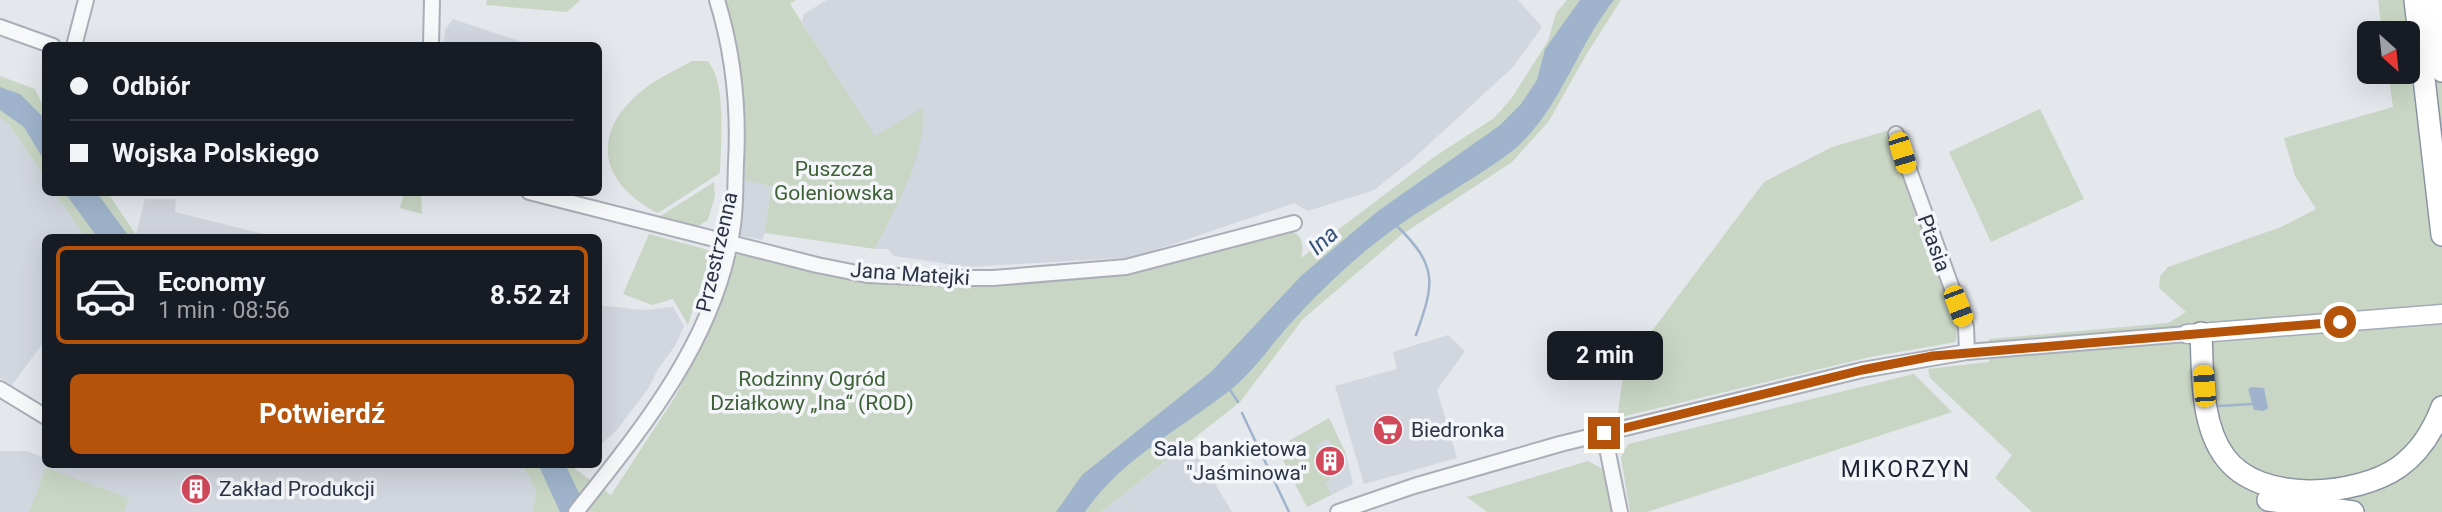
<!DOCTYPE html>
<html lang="pl">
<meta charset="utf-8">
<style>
body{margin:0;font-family:Roboto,sans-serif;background:#20242c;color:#f1f3f6;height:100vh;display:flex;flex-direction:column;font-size:26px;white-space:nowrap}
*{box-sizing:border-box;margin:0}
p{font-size:23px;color:#9ea1a6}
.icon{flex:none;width:38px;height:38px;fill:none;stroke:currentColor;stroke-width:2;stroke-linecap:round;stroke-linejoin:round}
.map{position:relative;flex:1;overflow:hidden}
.side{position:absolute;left:42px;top:234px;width:560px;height:234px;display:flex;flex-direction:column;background:#171b24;border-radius:10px;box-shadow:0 7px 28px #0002}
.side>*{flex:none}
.top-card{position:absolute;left:42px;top:42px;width:560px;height:154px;border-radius:10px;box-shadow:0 7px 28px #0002;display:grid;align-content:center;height:154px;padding:0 28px;background:#171b24}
.needle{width:46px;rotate:153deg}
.controls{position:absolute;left:2357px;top:21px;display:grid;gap:14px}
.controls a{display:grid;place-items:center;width:63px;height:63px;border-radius:10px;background:#171b24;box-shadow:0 7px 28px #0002;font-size:35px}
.end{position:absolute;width:32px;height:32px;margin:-16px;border:9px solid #b45309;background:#fff;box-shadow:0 0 0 4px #fff}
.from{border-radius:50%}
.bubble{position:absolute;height:49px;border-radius:10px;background:#171b24;box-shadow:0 7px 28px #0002;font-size:23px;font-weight:700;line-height:49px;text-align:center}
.car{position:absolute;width:21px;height:42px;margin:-21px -10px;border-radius:9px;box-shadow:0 0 5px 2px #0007;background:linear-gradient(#f5c518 24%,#345 0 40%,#f5c518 0 76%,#345 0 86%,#f5c518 0)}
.top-card b{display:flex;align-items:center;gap:24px;height:66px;font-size:26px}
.top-card b+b{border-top:2px solid #363941}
.top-card i{width:18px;height:18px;background:#f1f3f6}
ul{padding:12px 0 0;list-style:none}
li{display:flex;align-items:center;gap:21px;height:98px;margin:0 14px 10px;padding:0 14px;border:4px solid transparent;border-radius:10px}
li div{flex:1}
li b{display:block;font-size:26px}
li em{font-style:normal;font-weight:700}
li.current{border-color:#b45309}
li>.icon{width:63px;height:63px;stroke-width:1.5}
.primary-button{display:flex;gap:14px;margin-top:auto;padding:14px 28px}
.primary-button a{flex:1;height:80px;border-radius:10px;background:#b45309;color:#fff;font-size:28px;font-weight:700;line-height:80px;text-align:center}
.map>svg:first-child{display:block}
</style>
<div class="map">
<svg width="2442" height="512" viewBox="0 0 2442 512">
<rect width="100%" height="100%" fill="#e4e7ec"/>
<g fill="#d2d6de">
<path d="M827 0H1518L1542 27 1513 67 1413 159 1374 190 1308 211 1294 203 1135 257 969 267 894 256 888 249H875L902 194 802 21 804 14Z"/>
<path d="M453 19 531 45 444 46 445 30Z"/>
<path d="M0 118 8 123 45 178 46 192 55 193 86 238H46L45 340 12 385 0 378Z"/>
<path d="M745 180 771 185 765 233 762 240 738 235Z"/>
<path d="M145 199H176L175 212 279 238H143L136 235Z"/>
<path d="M598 305 643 310 673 307 684 326 675 346 658 369 648 389 616 431 599 446Z"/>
<path d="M1448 335 1465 351 1437 390 1457 458 1364 484 1335 386 1397 369 1393 352Z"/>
<path d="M1329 418 1346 454 1353 484 1307 507 1277 448Z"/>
<path d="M45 442 46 466H524L536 492 533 512H0V451H27L42 457Z"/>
<path d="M1190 442 1232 512H1101Z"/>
</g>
<g fill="#c9d6c5">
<path d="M487 0H580L567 12 486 5Z"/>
<path d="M723 0H796L790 4 875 136 922 108C929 151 894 210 875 249L765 233 771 186 745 180C744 118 738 60 723 0Z"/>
<path d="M1567 0H1621L1586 55 1549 121 1512 162 1401 235 1303 319 1240 402 1101 512H533L536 492 524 466H571L611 495 675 397 698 351 733 257 741 253 865 280 1043 279 1289 229C1303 236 1304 244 1301 258L1434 157 1494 118 1511 99 1548 41 1556 13Z"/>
<path d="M2378 0H2442V512H2032L1995 478 2012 455 1930 378 1928 369 1989 362V339L2168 323 2186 312 2159 288 2160 276 2168 267 2281 227 2316 209 2295 176 2284 138 2393 107 2388 72H2408V33H2382Z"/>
<path d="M692 61H707C727 79 721 147 720 173L658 213C599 183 589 132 644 89 658 78 676 70 692 61Z"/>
<path d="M0 76 35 89 45 110V178L8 123 0 118Z"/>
<path d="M2040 109 2084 199 1991 242 1949 152Z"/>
<path d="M1893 129 1958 314 1956 342 1870 357 1621 417 1618 413 1624 368 1764 182 1832 147Z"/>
<path d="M714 182 715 196 708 220 698 226 659 217Z"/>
<path d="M55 193H108L138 238H86Z"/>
<path d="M404 193H421L422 214 400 208Z"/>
<path d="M649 234 712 251 688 325 673 299 652 305 623 294Z"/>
<path d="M1914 374 1952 412 1647 512H1630L1621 457 1628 444Z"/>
<path d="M1329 418 1346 454 1336 453 1328 438 1316 445 1319 451 1316 454 1330 480 1325 483 1331 495 1307 507 1277 448Z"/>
<path d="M1588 461 1604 470 1611 512H1487L1467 497Z"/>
<path d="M46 468 129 498 124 512H29Z"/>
</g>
<g fill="#9fb4cc">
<path d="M1580 0H1614C1576 47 1559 114 1511 152 1470 183 1423 206 1383 237 1350 262 1318 293 1290 324 1272 344 1255 369 1234 387 1183 428 1123 457 1085 512H1056L1082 475 1211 372 1301 276 1378 211 1499 126 1521 104 1537 80 1545 49Z"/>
<path d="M0 87 20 94 45 119V162L24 127 0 110Z"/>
<path d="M65 193H97L130 238H98Z"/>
<path d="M2252 387 2264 388 2268 408 2264 411 2254 410 2248 389Z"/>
<path d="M539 466H566L588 512H560Z"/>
</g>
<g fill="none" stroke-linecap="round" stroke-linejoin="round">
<g stroke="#9fb4cc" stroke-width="2.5">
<path d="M1397 226C1439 267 1434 284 1416 335"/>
<path d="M1228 387 1238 402"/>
<path d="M2218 406 2252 404"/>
<path d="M1242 413 1289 512"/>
</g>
<g stroke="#a9aeb7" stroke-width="18">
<g id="minor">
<path d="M0 27 53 46"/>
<path d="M74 46 86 0"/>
<path d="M431 46 432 0"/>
<path d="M1896 134 1966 327 1967 352"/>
<path d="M529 192 817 265 867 275 949 278H993L1126 267 1294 223"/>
<path d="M0 389 46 417"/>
<path d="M1604 433 1620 512"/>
<path d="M576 512C640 431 710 347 730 242 736 216 735 190 736 163 739 109 733 52 717 0"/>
<path d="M1338 512 1414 486 1560 444 1862 370 1967 352 2187 334"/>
</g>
</g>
<g stroke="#a3abb8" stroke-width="21">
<path id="major" d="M2187 334 2442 314"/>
</g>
<g stroke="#8b94a3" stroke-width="24">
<g id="highway">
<path d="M2415 0 2442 235"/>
<path d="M2433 0 2442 71"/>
<path d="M2201 333C2203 373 2200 423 2225 457 2259 504 2356 497 2399 467 2420 452 2433 431 2442 407"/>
<path d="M2268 500 2353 512"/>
</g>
</g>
<use href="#minor" stroke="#f7f8fa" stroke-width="14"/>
<use href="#major" stroke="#fff" stroke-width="18"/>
<use href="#highway" stroke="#fff" stroke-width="21"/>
</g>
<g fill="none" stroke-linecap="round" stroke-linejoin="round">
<path stroke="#b45309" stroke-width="9" d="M1604 433 1862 370 1933 356 2340 322"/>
</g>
<defs>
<g id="supermarket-disc" transform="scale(1.575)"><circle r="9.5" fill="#d1495b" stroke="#f4f6f9"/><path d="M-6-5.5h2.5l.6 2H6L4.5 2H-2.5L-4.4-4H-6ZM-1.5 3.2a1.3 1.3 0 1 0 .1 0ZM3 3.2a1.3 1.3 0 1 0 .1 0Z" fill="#fff"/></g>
<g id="building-disc" transform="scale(1.575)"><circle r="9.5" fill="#d1495b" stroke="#f4f6f9"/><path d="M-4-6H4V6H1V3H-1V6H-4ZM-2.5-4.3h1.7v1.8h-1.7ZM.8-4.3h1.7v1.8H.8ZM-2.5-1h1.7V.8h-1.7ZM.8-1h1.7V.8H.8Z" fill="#fff"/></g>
</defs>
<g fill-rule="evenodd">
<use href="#supermarket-disc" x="1388" y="430"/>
<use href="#building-disc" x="1330" y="461"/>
<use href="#building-disc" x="196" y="489"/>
</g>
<g text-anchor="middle" stroke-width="7" stroke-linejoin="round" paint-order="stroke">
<g font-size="21" fill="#3f6138" stroke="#f4f6f9">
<text x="834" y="176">Puszcza<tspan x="834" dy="24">Goleniowska</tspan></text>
<text x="812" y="386">Rodzinny Ogród<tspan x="812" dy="24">Działkowy „Ina“ (ROD)</tspan></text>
</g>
<g font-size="21" fill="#2b3445" stroke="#f4f6f9">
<text transform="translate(1934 243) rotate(70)" y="7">Ptasia</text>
<text transform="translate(717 252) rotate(-77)" y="7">Przestrzenna</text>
<text transform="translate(910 274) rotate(4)" y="7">Jana Matejki</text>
</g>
<g font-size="21" fill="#2b3445" stroke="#f4f6f9" text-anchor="start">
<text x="1411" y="437">Biedronka</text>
<text x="1307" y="456" text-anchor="end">Sala bankietowa<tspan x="1307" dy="24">"Jaśminowa"</tspan></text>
<text x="219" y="496">Zakład Produkcji</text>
</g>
<g font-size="23" font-style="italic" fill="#34527a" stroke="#f4f6f9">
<text transform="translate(1323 240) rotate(-42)" y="8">Ina</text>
</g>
<g font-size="23" letter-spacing="2" fill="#1d2536" stroke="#f4f6f9">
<text x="1906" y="477">MIKORZYN</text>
</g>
</g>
</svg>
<div class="controls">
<a><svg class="needle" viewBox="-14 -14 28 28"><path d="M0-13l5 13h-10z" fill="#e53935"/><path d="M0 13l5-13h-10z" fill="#9ea1a6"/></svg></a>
</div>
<i class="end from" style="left:2340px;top:322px"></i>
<i class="end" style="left:1604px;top:433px"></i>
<div class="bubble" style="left:1547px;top:331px;width:116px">2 min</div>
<i class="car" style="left:1902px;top:153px;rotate:163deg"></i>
<i class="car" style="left:1958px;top:306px;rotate:159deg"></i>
<i class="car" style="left:2204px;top:386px;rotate:356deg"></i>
<div class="top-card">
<b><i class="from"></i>Odbiór</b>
<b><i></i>Wojska Polskiego</b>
</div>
<section class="side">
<ul>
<li class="current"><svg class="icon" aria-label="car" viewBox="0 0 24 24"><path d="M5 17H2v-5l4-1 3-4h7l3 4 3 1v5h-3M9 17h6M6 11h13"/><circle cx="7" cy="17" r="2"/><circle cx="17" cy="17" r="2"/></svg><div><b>Economy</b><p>1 min · 08:56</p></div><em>8.52 zł</em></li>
</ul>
<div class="primary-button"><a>Potwierdź</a></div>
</section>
</div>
